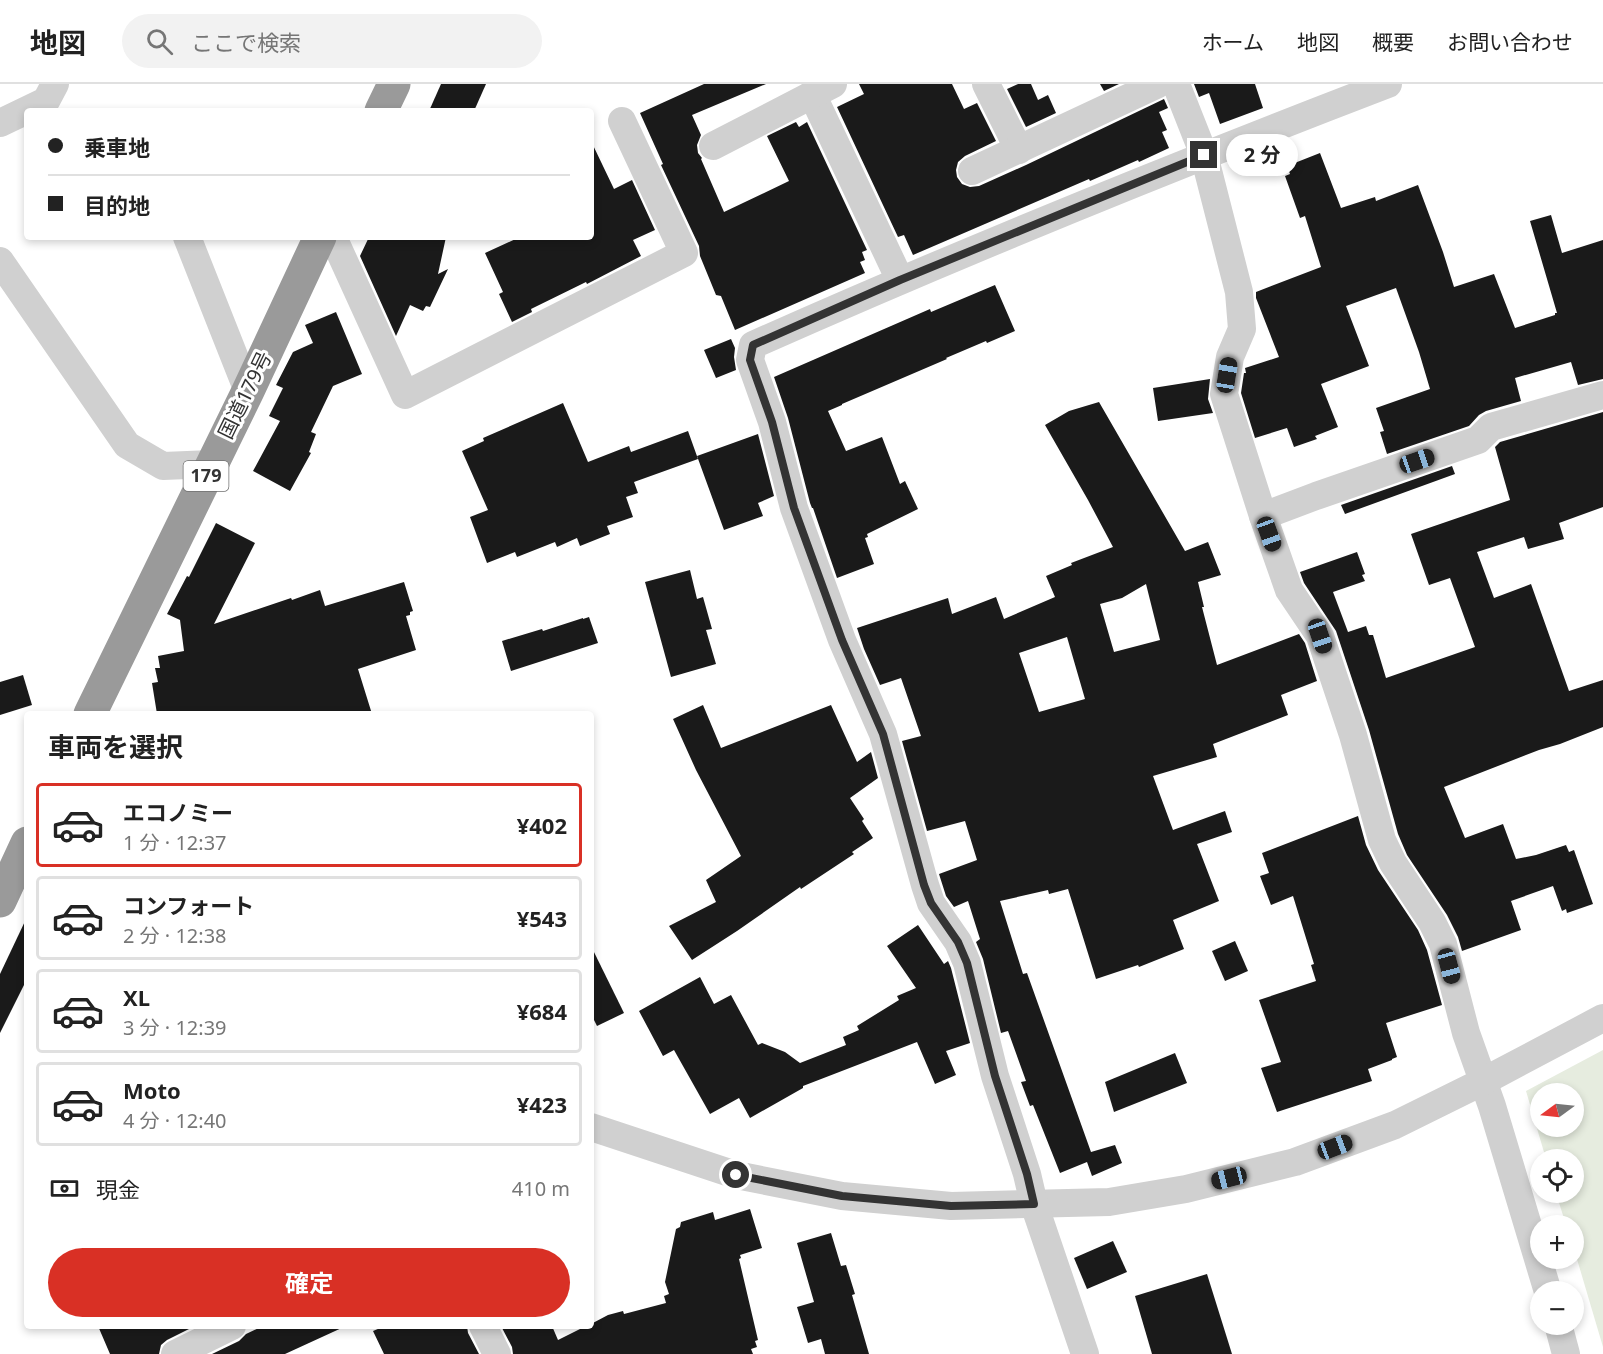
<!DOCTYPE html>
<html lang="ja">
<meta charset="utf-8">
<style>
body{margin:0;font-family:"Noto Sans","Noto Sans JP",sans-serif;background:#f2f2f2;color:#222;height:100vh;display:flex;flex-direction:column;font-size:22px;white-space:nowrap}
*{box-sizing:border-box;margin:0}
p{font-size:20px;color:#767676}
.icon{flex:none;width:33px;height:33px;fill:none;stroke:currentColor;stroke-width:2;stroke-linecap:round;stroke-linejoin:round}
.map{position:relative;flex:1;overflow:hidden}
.side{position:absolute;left:24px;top:627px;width:570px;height:618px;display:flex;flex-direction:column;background:#fff;border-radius:6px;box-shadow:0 3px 9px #0003}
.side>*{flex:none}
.guide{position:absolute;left:24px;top:24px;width:570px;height:132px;border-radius:6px;box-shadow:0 3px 9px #0003;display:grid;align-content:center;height:132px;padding:0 24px;background:#fff}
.needle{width:39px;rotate:255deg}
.controls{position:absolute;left:1530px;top:999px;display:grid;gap:12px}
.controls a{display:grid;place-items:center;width:54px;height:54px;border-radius:50%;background:#fff;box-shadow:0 3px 9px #0003;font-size:30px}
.end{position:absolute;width:27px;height:27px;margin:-14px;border:8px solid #333;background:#fff;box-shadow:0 0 0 3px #fff}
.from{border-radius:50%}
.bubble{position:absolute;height:42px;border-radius:21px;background:#fff;box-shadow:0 3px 9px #0003;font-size:20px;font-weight:700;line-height:42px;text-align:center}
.car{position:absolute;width:18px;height:36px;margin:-18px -9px;border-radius:8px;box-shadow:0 0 4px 2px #0007;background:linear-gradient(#222 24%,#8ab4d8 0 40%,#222 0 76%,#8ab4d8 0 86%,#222 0)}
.guide b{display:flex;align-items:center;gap:21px;height:57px;font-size:22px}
.guide b+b{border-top:2px solid #e0e0e0}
.guide i{width:15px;height:15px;background:#222}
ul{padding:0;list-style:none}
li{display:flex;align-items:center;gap:18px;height:84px;margin:0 12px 9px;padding:0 12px;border:3px solid #e0e0e0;border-radius:6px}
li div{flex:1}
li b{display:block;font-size:22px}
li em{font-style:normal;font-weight:700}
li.on{border-color:#d93025}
li>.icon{width:54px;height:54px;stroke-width:1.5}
h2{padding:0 24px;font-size:27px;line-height:72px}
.pay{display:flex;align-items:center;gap:15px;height:66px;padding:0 24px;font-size:22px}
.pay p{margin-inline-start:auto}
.primary-button{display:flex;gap:12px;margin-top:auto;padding:12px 24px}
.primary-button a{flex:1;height:69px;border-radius:36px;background:#d93025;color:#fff;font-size:24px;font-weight:700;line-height:69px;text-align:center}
header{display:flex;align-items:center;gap:36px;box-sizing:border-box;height:84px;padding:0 30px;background:#fff;border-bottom:2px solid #e0e0e0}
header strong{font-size:28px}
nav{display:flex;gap:33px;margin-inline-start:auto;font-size:21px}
.search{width:420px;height:54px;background:#f2f2f2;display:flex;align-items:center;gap:15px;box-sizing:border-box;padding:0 21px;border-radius:33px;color:#767676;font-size:22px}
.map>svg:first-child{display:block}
</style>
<header>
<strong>地図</strong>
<div class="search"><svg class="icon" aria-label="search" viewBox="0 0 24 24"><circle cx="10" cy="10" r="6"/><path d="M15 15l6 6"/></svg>ここで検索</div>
<nav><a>ホーム</a><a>地図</a><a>概要</a><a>お問い合わせ</a></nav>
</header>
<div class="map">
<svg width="1603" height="1270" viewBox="0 0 1603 1270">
<rect width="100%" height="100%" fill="#fff"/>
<path fill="#e6ecdf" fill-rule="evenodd" d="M1603 966V1263L1574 1165V1142L1566 1141 1556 1109 1574 1108V1076L1546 1075 1526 1007ZM1540 1010H1574V1042H1540Z"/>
<g fill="#1a1a1a" fill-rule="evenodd">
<path d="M441 0H486L474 27H429Z"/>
<path d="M704 0H766L692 31 701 51 697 61 698 69 702 74 701 75 724 128 789 97 767 52 796 38 799 43 807 38 867 166 862 168 865 176 860 178 865 189 735 246 721 212 716 211 700 172 699 162 661 81 663 80 640 29Z"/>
<path d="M859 0H952L964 25 977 19 996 57 965 72 958 78 956 86 957 93 962 100 970 103 979 102 1026 81 1164 15 1168 24 1159 28 1167 46 1162 48 1169 64 1139 78 1138 76 1090 97 1089 95 913 171 904 151 898 153 837 23 864 10Z"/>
<path d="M1018 0H1031L1038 16 1048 11 1056 29 1026 43 1007 5Z"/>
<path d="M1100 0H1119L1104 7Z"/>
<path d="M1194 0H1255L1263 24 1220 40 1209 9 1199 13Z"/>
<path d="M591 57 614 105 632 96 655 146 633 156 641 172 587 200 586 198 531 225 532 228 512 238 499 210 503 208 485 169 520 153H591Z"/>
<path d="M1320 69 1341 124 1375 113 1376 117 1418 101 1443 168 1454 203 1494 190 1515 244 1555 231V229H1557L1530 137 1551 131 1562 169 1603 156V295L1578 301 1571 278 1515 294 1521 317 1486 327 1479 331 1469 342 1387 370 1380 348 1384 347 1376 324 1430 305 1419 268 1396 204 1346 222 1369 282 1321 300 1338 343 1315 352 1317 355 1294 363 1287 344 1255 354 1241 309 1244 289H1246L1245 284 1279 273 1256 214V208L1321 183 1305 132 1300 134 1285 92 1290 90 1287 82Z"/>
<path d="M369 153H446L438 190 448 185 430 223 426 222 423 227 410 221 396 252 360 172Z"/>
<path d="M995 201 1015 247 987 259 986 257 946 274 947 275 842 320V321L828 327 846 367 882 353 900 400 905 397 918 425 867 450 868 453 865 454 874 480 837 494 813 424H812L810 419 788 334 774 293 930 225 931 228Z"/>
<path d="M336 228 362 290 333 302 311 348 316 350 309 368 311 369 290 407 253 387 280 337 269 332 283 304 276 301 293 268 313 259 305 241Z"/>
<path d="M731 255 735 264 734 273 736 286 716 294 704 266Z"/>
<path d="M1210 295 1208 315 1213 329 1158 337 1153 304Z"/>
<path d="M1099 318 1185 467 1208 458 1221 491 1198 498 1204 523H1202L1217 581 1299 550 1305 559 1317 597 1281 611 1288 631 1213 660 1217 673 1153 692 1173 746 1225 727 1232 748 1197 760 1219 817 1173 836 1184 865 1139 883 1138 881 1096 895 1068 805 1049 810 1048 806 1000 817 1023 890 1027 889 1091 1068 1115 1061 1122 1079 1092 1092 1087 1078 1060 1089 1033 1021 1030 1022 1021 998 1026 997 1008 947 1001 949 983 875 976 858 980 855 968 817 954 823 946 812 939 790 977 776 965 737 927 747 902 657 921 652 901 594 880 601 864 565 857 544 948 514 952 530 996 513 1004 535 1055 513 1046 492 1072 481 1071 479 1113 463 1088 416 1045 341 1069 327ZM1146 500 1160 556 1114 568 1100 520 1122 514ZM1067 553 1085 615 1039 628 1019 569Z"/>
<path d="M563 319 588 378 629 362 631 368 688 347 698 375 634 398 638 409 626 413 633 433 607 442 610 450 580 462 577 454 557 463 555 458 517 473 515 468 487 479 470 433 488 426 462 367 484 357 483 354Z"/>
<path d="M1603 328V423L1559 439 1564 455 1528 465 1524 453 1477 468 1494 514 1531 500 1569 607 1603 596V643L1560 660 1539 666 1444 703 1465 754 1503 740 1516 775 1536 771 1566 761 1569 768 1574 766 1593 820 1567 829 1566 825 1562 827 1553 802 1511 817 1521 846 1462 867 1458 853 1447 831 1407 771 1398 750 1369 646 1336 547 1304 499 1300 488 1357 468 1365 490 1362 491 1365 497 1333 508 1348 548 1366 542 1369 551H1373L1386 594 1475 563 1450 494 1429 501 1411 450 1510 416 1495 363 1500 358Z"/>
<path d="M758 350 774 412 758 419 763 432 724 446 697 372Z"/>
<path d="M1452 382 1455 390 1345 430 1341 421Z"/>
<path d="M216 439 255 459 214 540 291 514 292 516 320 506 325 522 404 498 413 527 410 528V531L406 532 416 566 358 585 372 630H157L152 599 158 598 155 584H160L158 572 184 567 180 536 167 530 187 492 189 493Z"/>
<path d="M690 486 697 515 703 513 712 545 706 546 716 580 671 593 645 498Z"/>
<path d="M589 533 598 559 511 587 502 557 542 545 543 547 583 534V535Z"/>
<path d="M23 591 32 621 0 631V598Z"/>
<path d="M703 621 721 664 831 621 857 678 871 668 878 694 850 714 864 735 862 737 873 754 852 768 854 770 801 805 800 803 737 847 692 876 669 842 716 818 706 796 741 772 696 686 673 635Z"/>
<path d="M1358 732 1366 761 1378 786 1418 846 1427 866 1442 921 1386 939 1397 973 1392 975V976L1368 985 1372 997 1277 1028 1261 984 1281 978 1259 916 1316 897 1311 881 1314 880 1293 812 1271 821 1260 792 1269 789 1262 769Z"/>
<path d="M27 833V895L0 949V890Z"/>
<path d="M918 841 944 880 948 877 951 884 970 959 946 967 956 991 935 1000 917 958 803 1002V1004L750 1034 739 1014 710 1030 674 966 663 972 639 927 700 893 714 920 731 911 758 961 762 959 785 968 800 979 846 961 843 953 859 946 857 942 899 916 897 912 916 904 887 862Z"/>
<path d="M1235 857 1248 887 1225 897 1212 867Z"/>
<path d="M591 862 624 929 597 942 591 930Z"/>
<path d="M1175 969 1187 999 1114 1028 1105 998Z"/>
<path d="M750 1125 762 1164 740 1171 741 1174 739 1175 758 1256 755 1257 757 1263 751 1265 753 1270H513L512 1263 501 1242H552L558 1256 586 1242H591V1240L608 1231 623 1227 624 1230 666 1219 664 1212 669 1210 665 1198 676 1145 680 1143 681 1138 713 1128 715 1136Z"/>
<path d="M831 1149 841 1182 846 1181 855 1210 852 1211 869 1270H825L821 1255 808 1259 797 1223 814 1218 797 1159Z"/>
<path d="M1113 1157 1127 1188 1087 1205 1074 1174Z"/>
<path d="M1207 1190 1232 1270H1152L1135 1212Z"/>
<path d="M98 1242H195L167 1256 161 1261 159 1270H110Z"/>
<path d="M263 1242H346L285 1270H212L239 1257 246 1250Z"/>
<path d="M385 1242H467L468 1249 479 1270H384L373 1247Z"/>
</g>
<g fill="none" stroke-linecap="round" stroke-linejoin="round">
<g stroke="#d0d0d0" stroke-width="28">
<path d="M986 0 1019 66"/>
<path d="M1176 0 1204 71 1239 208 1242 245 1230 273 1224 310 1263 432 1289 506 1320 552 1353 651 1382 756 1393 779 1432 838 1443 860 1466 949 1492 1022 1548 1208"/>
<path d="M812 10 900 196"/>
<path d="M0 39 46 17 55 0"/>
<path d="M713 62 833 0"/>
<path d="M972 87 1158 0"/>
<path d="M187 153 248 307"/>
<path d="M333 153 405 311 684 169 622 37"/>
<path d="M0 177 127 361 163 382 212 380"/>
<path d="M1263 432 1316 412 1478 356 1491 343 1603 311"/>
<path d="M591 1043 736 1091 842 1112 951 1122 1109 1118 1186 1105 1295 1078 1395 1041 1482 998 1603 934"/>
<path d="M1558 1240 1566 1270"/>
<path d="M483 1242 497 1270"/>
<path d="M175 1270 232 1242"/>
<path d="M1085 1270 1034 1120 1027 1090 995 992 967 879 958 858 931 819 925 801 883 650 842 556 794 424 772 338 750 276 753 261C962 168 1174 82 1388 0"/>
</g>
<g stroke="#9a9a9a" stroke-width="33">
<path d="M381 27 394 0"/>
<path d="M90 630 248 307 320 153"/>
<path d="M0 817 27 759"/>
</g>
</g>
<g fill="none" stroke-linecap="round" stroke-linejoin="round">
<path stroke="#333" stroke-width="8" d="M736 1091 842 1112 951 1122 1034 1120 1027 1090 995 992 967 879 958 858 931 819 924 801 883 650 842 556 794 424 772 338 750 276 753 261 900 196 1204 71"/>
</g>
<g text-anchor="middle" stroke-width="6" stroke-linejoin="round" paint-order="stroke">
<rect fill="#fff" stroke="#707070" stroke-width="1.5" x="183.5" y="377" width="45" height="30" rx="4.5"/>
<g font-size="18" font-weight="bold" fill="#333">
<text x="206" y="398">179</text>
</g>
<g font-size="20" fill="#333" stroke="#fff">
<text transform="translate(245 311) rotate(-64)" y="7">国道179号</text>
</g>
</g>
</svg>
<div class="controls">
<a><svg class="needle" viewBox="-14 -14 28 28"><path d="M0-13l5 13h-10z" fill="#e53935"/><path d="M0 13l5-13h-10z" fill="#767676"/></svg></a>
<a><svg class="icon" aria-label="locate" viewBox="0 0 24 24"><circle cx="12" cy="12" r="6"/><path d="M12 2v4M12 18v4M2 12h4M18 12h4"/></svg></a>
<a>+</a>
<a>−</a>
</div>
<i class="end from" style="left:736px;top:1091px"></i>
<i class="end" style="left:1204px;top:71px"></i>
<div class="bubble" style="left:1226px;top:50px;width:72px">2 分</div>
<i class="car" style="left:1227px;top:291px;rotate:9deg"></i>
<i class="car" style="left:1417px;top:377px;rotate:71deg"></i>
<i class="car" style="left:1269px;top:450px;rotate:160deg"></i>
<i class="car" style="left:1320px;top:552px;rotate:161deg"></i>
<i class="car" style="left:1449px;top:882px;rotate:165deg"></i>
<i class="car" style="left:1335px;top:1063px;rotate:69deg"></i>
<i class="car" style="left:1229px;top:1094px;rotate:256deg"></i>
<div class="guide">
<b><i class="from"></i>乗車地</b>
<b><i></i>目的地</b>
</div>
<section class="side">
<h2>車両を選択</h2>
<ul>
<li class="on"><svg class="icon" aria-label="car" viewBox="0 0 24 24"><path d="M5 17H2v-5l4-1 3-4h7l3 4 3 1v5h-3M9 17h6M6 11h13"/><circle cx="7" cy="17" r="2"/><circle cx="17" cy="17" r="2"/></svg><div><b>エコノミー</b><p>1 分 · 12:37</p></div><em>¥402</em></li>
<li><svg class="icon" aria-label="car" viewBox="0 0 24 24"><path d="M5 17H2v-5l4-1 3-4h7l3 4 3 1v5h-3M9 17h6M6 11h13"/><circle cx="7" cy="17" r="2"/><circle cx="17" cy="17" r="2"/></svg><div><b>コンフォート</b><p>2 分 · 12:38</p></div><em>¥543</em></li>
<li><svg class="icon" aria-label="car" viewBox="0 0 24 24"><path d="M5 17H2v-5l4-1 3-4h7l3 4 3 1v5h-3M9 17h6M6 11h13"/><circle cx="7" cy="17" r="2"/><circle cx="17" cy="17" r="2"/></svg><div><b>XL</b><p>3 分 · 12:39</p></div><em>¥684</em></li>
<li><svg class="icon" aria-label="car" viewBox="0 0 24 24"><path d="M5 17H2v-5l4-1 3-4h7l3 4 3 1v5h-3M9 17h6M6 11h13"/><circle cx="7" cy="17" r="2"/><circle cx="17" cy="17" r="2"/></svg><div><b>Moto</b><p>4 分 · 12:40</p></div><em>¥423</em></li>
</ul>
<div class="pay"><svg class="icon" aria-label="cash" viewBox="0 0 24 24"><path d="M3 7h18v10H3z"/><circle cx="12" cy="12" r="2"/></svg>現金<p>410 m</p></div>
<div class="primary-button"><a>確定</a></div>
</section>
</div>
